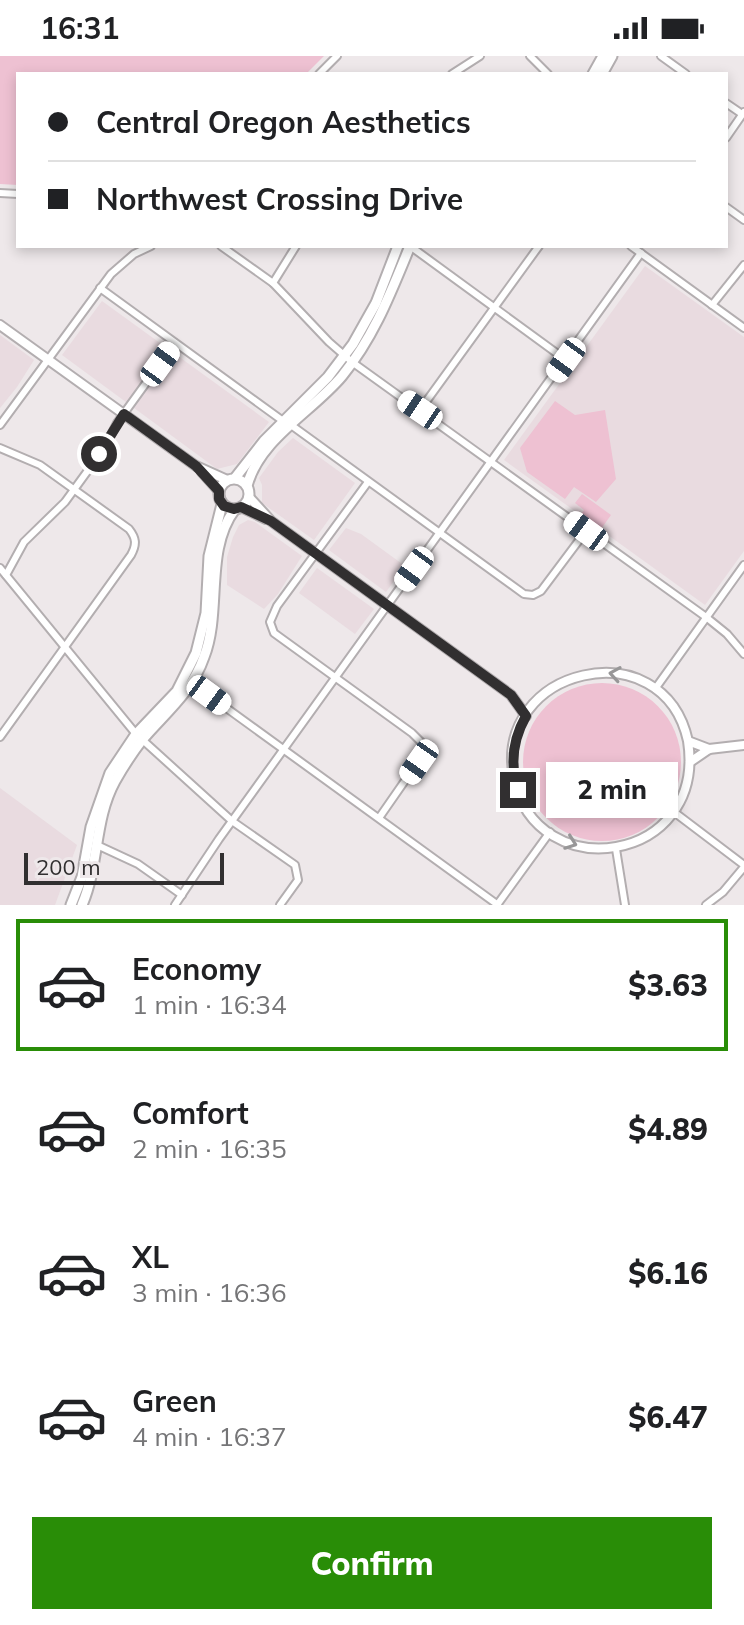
<!DOCTYPE html>
<meta charset="utf-8">
<style>
body{margin:0;font-family:Mulish,sans-serif;background:#f6f6f6;color:#202124;height:100vh;display:flex;flex-direction:column;font-size:30px;white-space:nowrap}
*{box-sizing:border-box;margin:0}
p{font-size:26px;color:#757577}
.icon{flex:none;width:44px;height:44px;fill:none;stroke:currentColor;stroke-width:2;stroke-linecap:round;stroke-linejoin:round}
.map{position:relative;height:849px;overflow:hidden}
.drawer{display:flex;flex-direction:column;background:#fff;flex:1}
.drawer>*{flex:none}
.banner{position:absolute;left:16px;top:16px;width:712px;height:176px;border-radius:0px;box-shadow:0 4px 12px #0003;display:grid;align-content:center;height:176px;padding:0 32px;background:#fff}
.scale{position:absolute;left:24px;bottom:20px;width:200px;box-sizing:border-box;padding-left:8px;border:4px solid #312f30;border-top:0;font-size:22px;line-height:28px;white-space:nowrap;color:#312f30;-webkit-text-stroke:6px #eee8ea;paint-order:stroke}
.end{position:absolute;width:36px;height:36px;margin:-18px;border:10px solid #312f30;background:#fff;box-shadow:0 0 0 4px #fff}
.from{border-radius:50%}
.bubble{position:absolute;height:56px;border-radius:0px;background:#fff;box-shadow:0 4px 12px #0003;font-size:26px;font-weight:800;line-height:56px;text-align:center}
.car{position:absolute;width:24px;height:48px;margin:-24px -12px;border-radius:10px;box-shadow:0 0 6px 2px #0007;background:linear-gradient(#fff 24%,#345 0 40%,#fff 0 76%,#345 0 86%,#fff 0)}
.banner b{display:flex;align-items:center;gap:28px;height:76px;font-size:30px}
.banner b+b{border-top:2px solid #e0e0e0}
.banner i{width:20px;height:20px;background:#202124}
ul{padding:14px 0 0;list-style:none}
li{display:flex;align-items:center;gap:24px;height:132px;margin:0 16px 12px;padding:0 16px;border:4px solid transparent;border-radius:0px}
li div{flex:1}
li b{display:block;font-size:30px}
li em{font-style:normal;font-weight:800}
li.on{border-color:#298d07}
li>.icon{width:72px;height:72px;stroke-width:1.5}
.button{display:flex;gap:16px;margin-top:auto;padding:16px 32px}
.button a{flex:1;height:92px;border-radius:0px;background:#298d07;color:#fff;font-size:32px;font-weight:800;line-height:92px;text-align:center}
.status{display:flex;justify-content:space-between;align-items:center;height:56px;padding:0 40px;background:#fff;direction:ltr}
.status svg{height:22px;fill:currentColor}
.map>svg:first-child{display:block}
</style>
<div class="status"><b>16:31</b><svg viewBox="0 0 49 12"><path d="M0 12V9h3v3zM5 12V6h3v6zM10 12V3h3v9zM15 12V0h3v12zM26 1h20v11H26zM47 4h2v5h-2z"/></svg></div>
<div class="map">
<svg width="744" height="849" viewBox="0 0 744 849">
<rect width="100%" height="100%" fill="#eee8ea"/>
<g fill="#e9dbe0">
<path d="M645 210 744 281V495L705 549 504 404Z"/>
<path d="M102 245 269 366 237 408 217 413 62 299Z"/>
<path d="M0 279 34 304 17 331 0 352Z"/>
<path d="M293 382 355 427 314 484 262 447V429L259 422 278 396Z"/>
<path d="M248 464 255 466 302 500 278 538 264 553 227 529V501L233 481 239 469Z"/>
<path d="M346 472 361 478 405 510 386 536 329 494Z"/>
<path d="M317 512 374 553 355 578 299 537Z"/>
<path d="M0 732 77 789 55 849H0Z"/>
</g>
<g fill="#eec1d2">
<path d="M0 0H324L306 18H18V129L0 128Z"/>
<path d="M555 345 575 359 605 354 616 423 596 446 574 431 565 443 527 416 520 392Z"/>
<path d="M582 438 611 459 601 473 581 458 584 454 575 447Z"/>
<circle cx="602" cy="706" r="79"/>
</g>
<g fill="none" stroke-linecap="round" stroke-linejoin="round">
<g stroke="#b3aeb0" stroke-width="10">
<g id="minor">
<path d="M530 0 548 18"/>
<path d="M661 0 686 18"/>
<path d="M319 18 337 0"/>
<path d="M452 18 480 0"/>
<path d="M726 47 742 58"/>
<path d="M726 82 744 56"/>
<path d="M0 137 18 138"/>
<path d="M726 151 744 164"/>
<path d="M221 190 273 227 329 286 352 306 706 561 727 578 744 598"/>
<path d="M410 190 566 304"/>
<path d="M631 190 744 272"/>
<path d="M273 227 296 190"/>
<path d="M100 232 283 365"/>
<path d="M712 249 744 209"/>
<path d="M420 354 539 190"/>
<path d="M0 369 111 218 134 198 151 190"/>
<path d="M291 369 524 538 533 539 541 535 586 475"/>
<path d="M0 392 40 409 129 473C136 482 137 488 131 499L0 681"/>
<path d="M368 426 277 550 270 566 274 577 412 677 422 687 420 703 379 762"/>
<path d="M0 512 136 678 232 765 295 809 298 824 280 849"/>
<path d="M6 519 24 486 65 446 105 391 117 367 175 287"/>
<path d="M192 627 498 849"/>
<path d="M655 633 744 509"/>
<path d="M674 756 744 809"/>
<path d="M97 789 138 808 182 839"/>
<path d="M616 793 625 849"/>
<path d="M175 849 219 783 641 197"/>
<path d="M497 849 550 776"/>
<path d="M706 849 723 836 744 811"/>
</g>
</g>
<g stroke="#b3aeb0" stroke-width="12">
<g id="tertiary">
<path d="M0 269 196 410 227 424"/>
<path d="M202 416 219 435"/>
<path d="M249 441 271 465 511 639 526 660"/>
<path d="M241 451 266 463"/>
<path d="M688 685C707 808 536 832 514 722 492 612 663 571 688 685L709 693"/>
<path d="M690 706 709 693 744 689"/>
</g>
</g>
<g stroke="#b3aeb0" stroke-width="13">
<g id="secondary">
<path d="M593 18 603 0"/>
<path d="M602 18 612 0"/>
<path d="M235 422 264 385 328 321 353 288 376 247 398 190"/>
<circle cx="234" cy="438" r="15"/>
<path d="M247 430C259 383 313 355 342 320 374 281 391 236 410 190"/>
<path d="M71 849 82 821 91 771 110 717 136 678 177 635 196 597 206 557 209 500 222 448"/>
<path d="M82 849C99 810 94 763 115 725 123 711 132 697 142 684 165 657 192 636 204 601 222 555 204 494 235 453"/>
</g>
</g>
<use href="#minor" stroke="#fff" stroke-width="6"/>
<use href="#tertiary" stroke="#fff" stroke-width="8"/>
<use href="#secondary" stroke="#fff" stroke-width="9"/>
</g>
<defs><path id="oneway-chevron" d="M-2-3.5L2.5 0L-2 3.5" fill="none" stroke-width="1.6" stroke-linecap="round" stroke-linejoin="round" transform="scale(2)"/></defs>
<g stroke="#989798">
<use href="#oneway-chevron" transform="translate(615 618) rotate(-171)"/>
<use href="#oneway-chevron" transform="translate(571 787) rotate(20)"/>
</g>
<g fill="none" stroke-linecap="round" stroke-linejoin="round">
<path stroke="#312f30" stroke-width="10" d="M99 398 124 358 196 410 219 435V443L224 450 234 453 241 451 271 465 511 639 526 660C513 683 510 709 518 734"/>
</g>
</svg>
<div class="scale">200 m</div>
<i class="end from" style="left:99px;top:398px"></i>
<i class="end" style="left:518px;top:734px"></i>
<div class="bubble" style="left:546px;top:706px;width:132px">2 min</div>
<i class="car" style="left:566px;top:304px;rotate:216deg"></i>
<i class="car" style="left:160px;top:308px;rotate:36deg"></i>
<i class="car" style="left:420px;top:354px;rotate:304deg"></i>
<i class="car" style="left:586px;top:475px;rotate:306deg"></i>
<i class="car" style="left:414px;top:513px;rotate:216deg"></i>
<i class="car" style="left:209px;top:639px;rotate:126deg"></i>
<i class="car" style="left:419px;top:706px;rotate:215deg"></i>
<div class="banner">
<b><i class="from"></i>Central Oregon Aesthetics</b>
<b><i></i>Northwest Crossing Drive</b>
</div>
</div>
<section class="drawer">
<ul>
<li class="on"><svg class="icon" aria-label="car" viewBox="0 0 24 24"><path d="M5 17H2v-5l4-1 3-4h7l3 4 3 1v5h-3M9 17h6M6 11h13"/><circle cx="7" cy="17" r="2"/><circle cx="17" cy="17" r="2"/></svg><div><b>Economy</b><p>1 min · 16:34</p></div><em>$3.63</em></li>
<li><svg class="icon" aria-label="car" viewBox="0 0 24 24"><path d="M5 17H2v-5l4-1 3-4h7l3 4 3 1v5h-3M9 17h6M6 11h13"/><circle cx="7" cy="17" r="2"/><circle cx="17" cy="17" r="2"/></svg><div><b>Comfort</b><p>2 min · 16:35</p></div><em>$4.89</em></li>
<li><svg class="icon" aria-label="car" viewBox="0 0 24 24"><path d="M5 17H2v-5l4-1 3-4h7l3 4 3 1v5h-3M9 17h6M6 11h13"/><circle cx="7" cy="17" r="2"/><circle cx="17" cy="17" r="2"/></svg><div><b>XL</b><p>3 min · 16:36</p></div><em>$6.16</em></li>
<li><svg class="icon" aria-label="car" viewBox="0 0 24 24"><path d="M5 17H2v-5l4-1 3-4h7l3 4 3 1v5h-3M9 17h6M6 11h13"/><circle cx="7" cy="17" r="2"/><circle cx="17" cy="17" r="2"/></svg><div><b>Green</b><p>4 min · 16:37</p></div><em>$6.47</em></li>
</ul>
<div class="button"><a>Confirm</a></div>
</section>
